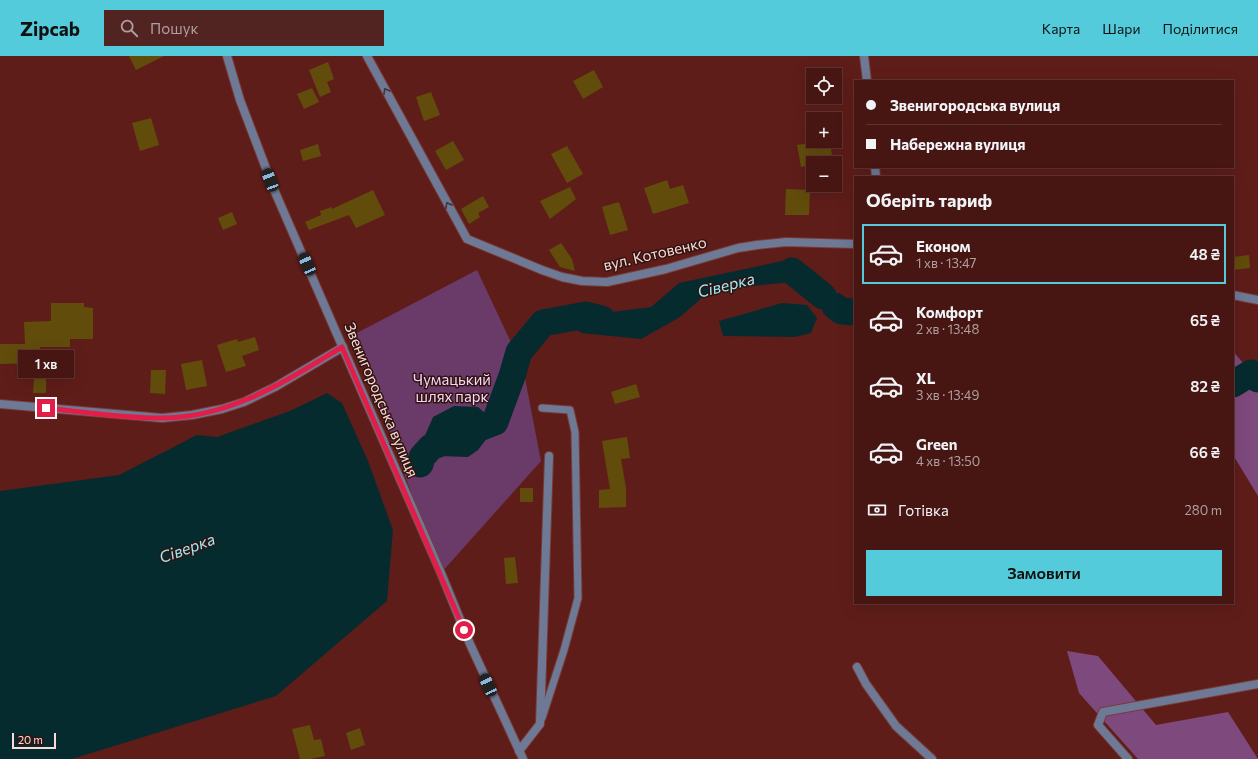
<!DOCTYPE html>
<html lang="uk">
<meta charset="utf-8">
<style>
body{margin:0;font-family:Commissioner,sans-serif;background:#512321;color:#f1f3f6;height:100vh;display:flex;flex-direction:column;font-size:15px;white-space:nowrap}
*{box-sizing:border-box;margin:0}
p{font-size:13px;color:#b09fa0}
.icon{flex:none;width:22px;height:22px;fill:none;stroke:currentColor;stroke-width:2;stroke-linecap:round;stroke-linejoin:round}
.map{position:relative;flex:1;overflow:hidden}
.drawer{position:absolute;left:854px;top:120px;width:380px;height:428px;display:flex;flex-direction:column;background:#471613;border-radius:0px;box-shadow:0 4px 16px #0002,0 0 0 1px #5f3533}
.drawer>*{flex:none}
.banner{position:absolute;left:854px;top:24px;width:380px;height:88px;border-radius:0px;box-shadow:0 4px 16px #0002,0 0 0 1px #5f3533;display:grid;align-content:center;height:88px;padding:0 12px;background:#471613}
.controls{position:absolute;left:806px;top:12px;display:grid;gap:8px}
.controls a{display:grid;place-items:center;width:36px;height:36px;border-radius:0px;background:#471613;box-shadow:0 4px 16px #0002,0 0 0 1px #5f3533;font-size:20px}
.scale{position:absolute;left:12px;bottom:10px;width:44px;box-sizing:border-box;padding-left:4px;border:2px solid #fcdad5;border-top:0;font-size:11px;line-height:14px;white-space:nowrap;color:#fcdad5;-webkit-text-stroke:3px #311411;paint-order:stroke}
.end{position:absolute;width:18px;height:18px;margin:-9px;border:5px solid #e11d48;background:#fff;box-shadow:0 0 0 2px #fff}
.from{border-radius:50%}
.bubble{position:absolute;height:28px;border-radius:0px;background:#471613;box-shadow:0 4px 16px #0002,0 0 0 1px #5f3533;font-size:13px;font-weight:600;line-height:28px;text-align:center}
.car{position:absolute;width:12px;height:24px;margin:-12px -6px;border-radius:5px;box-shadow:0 0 3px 1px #0007;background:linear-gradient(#222 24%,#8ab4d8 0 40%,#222 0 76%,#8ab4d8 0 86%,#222 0)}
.banner b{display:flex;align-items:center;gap:14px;height:38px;font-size:15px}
.banner b+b{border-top:1px solid #5f3533}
.banner i{width:10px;height:10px;background:#f1f3f6}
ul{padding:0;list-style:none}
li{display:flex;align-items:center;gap:12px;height:60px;margin:0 8px 6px;padding:0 4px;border:2px solid transparent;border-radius:0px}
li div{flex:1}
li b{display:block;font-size:15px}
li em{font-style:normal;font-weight:600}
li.active{border-color:#53cbdb}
li>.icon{width:36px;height:36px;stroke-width:1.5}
h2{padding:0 12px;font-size:18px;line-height:48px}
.pay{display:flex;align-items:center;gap:10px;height:44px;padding:0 12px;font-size:15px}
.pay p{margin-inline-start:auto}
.primary-button{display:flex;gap:8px;margin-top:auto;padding:8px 12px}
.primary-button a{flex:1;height:46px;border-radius:0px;background:#53cbdb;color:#111;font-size:16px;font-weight:600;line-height:46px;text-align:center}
header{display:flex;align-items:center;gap:24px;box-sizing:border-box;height:56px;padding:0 20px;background:#53cbdb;color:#111}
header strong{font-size:19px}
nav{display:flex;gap:22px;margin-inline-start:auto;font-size:14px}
.search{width:280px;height:36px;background:#512321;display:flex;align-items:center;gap:10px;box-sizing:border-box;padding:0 14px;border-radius:0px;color:#b09fa0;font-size:15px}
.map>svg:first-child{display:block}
</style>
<header>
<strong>Zipcab</strong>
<div class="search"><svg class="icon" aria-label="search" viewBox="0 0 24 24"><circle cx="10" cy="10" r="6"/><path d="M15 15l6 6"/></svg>Пошук</div>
<nav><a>Карта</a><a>Шари</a><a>Поділитися</a></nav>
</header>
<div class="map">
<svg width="1258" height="703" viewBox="0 0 1258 703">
<rect width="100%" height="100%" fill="#5f1d19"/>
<path fill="#6a3b69" d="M477 214 523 312 541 405 441 517 433 498 355 278Z"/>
<g fill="#7e497d">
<path d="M1233 295 1242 306 1258 309V440L1233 399Z"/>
<path d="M1067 595 1098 600 1156 669 1228 656 1258 703H1138L1079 637Z"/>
</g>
<g fill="#062b2f">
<path d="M787 204 796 209 825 228 819 240 792 226 711 234 680 261 641 283 581 277 563 261 565 250H597L603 257 651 251 679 227Z"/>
<path d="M782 247 807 249 817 262 811 277 795 281 723 280 719 265Z"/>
<path d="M327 337 342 347 368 405 393 474 387 545 276 640 72 703H0V435L119 419 197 379 217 381 290 355Z"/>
<path d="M454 350 478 351 495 366 491 377 478 394 468 401 438 400 432 395 431 391 423 384 433 361Z"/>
</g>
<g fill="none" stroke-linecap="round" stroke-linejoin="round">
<g stroke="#062b2f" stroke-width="27">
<path d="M792 215 823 240"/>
<path d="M835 250 841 255 855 256"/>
<path d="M1233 328 1251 317 1258 323"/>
<path d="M420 408 422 401 431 391 495 366 512 320 519 296 543 267 586 259 602 263"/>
</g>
</g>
<g fill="#624c0c">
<path d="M129 0H164L136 14Z"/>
<path d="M328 6 334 23 327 26 331 36 320 41 309 14Z"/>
<path d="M594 14 603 31 583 43 573 25Z"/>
<path d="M312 32 319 46 304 53 297 38Z"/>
<path d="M431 36 440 59 424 65 416 41Z"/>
<path d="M151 62 159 89 140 95 132 67Z"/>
<path d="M453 85 464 104 446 114 435 95Z"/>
<path d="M825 85H830L833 107H813V109L801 111 797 89Z"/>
<path d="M318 88 321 100 303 105 300 94Z"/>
<path d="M567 90 583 118 567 127 551 98Z"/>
<path d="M667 124 670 133 683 129 689 147 653 158 644 132Z"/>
<path d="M570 131 576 143 550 163 540 145Z"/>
<path d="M786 133 810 134 809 159H785Z"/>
<path d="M373 134 385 159 356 172 349 159 309 174 305 166 321 159 320 155 332 151V153Z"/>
<path d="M483 140 489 151 478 157 480 161 469 168 461 153Z"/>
<path d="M619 146 628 174 610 179 602 151Z"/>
<path d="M232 156 237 168 223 174 218 162Z"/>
<path d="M561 187 572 203 575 215 560 211 549 194Z"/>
<path d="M1249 199 1250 212 1233 214V201Z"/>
<path d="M51 247H84V251L93 252V283H70V291H40V307L0 308V288H25L24 266 51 265Z"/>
<path d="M255 281 259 294 242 300 246 310 226 316 217 289 237 283 238 286Z"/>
<path d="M202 304 207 330 186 334 181 308Z"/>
<path d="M151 314H166L165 338 150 337Z"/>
<path d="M34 322H46V337H33Z"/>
<path d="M636 328 640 341 615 348 611 336Z"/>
<path d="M627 381 630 402 621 403 626 432V451L599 452V434L610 433 602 385Z"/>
<rect x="520" y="432" width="13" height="14"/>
<path d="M515 501 518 527 506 528 504 502Z"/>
<path d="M310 669 314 684 321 683 325 700 310 703H300L292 673Z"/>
<path d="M360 672 365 689 351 694 346 677Z"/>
</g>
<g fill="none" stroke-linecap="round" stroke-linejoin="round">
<g stroke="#783b37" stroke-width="9">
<path id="service" d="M542 662 564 594 578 542 575 376 570 354 542 352"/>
</g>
<g stroke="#783b37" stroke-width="10">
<g id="minor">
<path d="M367 0 467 183 542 214 562 221 582 225 607 226 666 213 738 192 757 189 786 186 855 188"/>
<path d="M864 0 867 25"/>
<path d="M875 111 876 121"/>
<path d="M1233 239 1258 244"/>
<path d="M857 611 866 628 896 670 932 703"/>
<path d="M519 695 540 668 549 400"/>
<path d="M1128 703 1098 669 1103 656 1258 628"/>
</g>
</g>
<g stroke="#783b37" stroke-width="10">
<g id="tertiary">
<path d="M227 0 240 44 275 136 441 517 470 588 523 703"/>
<path d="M0 348 162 362 192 359 222 353 244 346 275 331 343 291"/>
</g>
</g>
<use href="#service" stroke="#6e7996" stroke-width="7"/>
<use href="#minor" stroke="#6e7996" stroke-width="8"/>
<use href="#tertiary" stroke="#6e7996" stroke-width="8"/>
</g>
<defs><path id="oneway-chevron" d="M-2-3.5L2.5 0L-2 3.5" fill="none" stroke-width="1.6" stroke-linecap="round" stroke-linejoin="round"/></defs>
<g stroke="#433239">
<use href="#oneway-chevron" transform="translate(386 35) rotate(-119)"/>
<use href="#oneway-chevron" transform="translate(448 149) rotate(-119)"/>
</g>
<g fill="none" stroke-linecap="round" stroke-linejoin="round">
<path stroke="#e11d48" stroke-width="5" d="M46 352C84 356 123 362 161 362 230 362 286 325 342 291L464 574"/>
</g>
<g text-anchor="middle" stroke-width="3" stroke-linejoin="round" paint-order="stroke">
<g font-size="15" fill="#fcdad5" stroke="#311411">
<text transform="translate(655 198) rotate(-13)" y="5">вул. Котовенко</text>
<text transform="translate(381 344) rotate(67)" y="5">Звенигородська вулиця</text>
</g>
<g font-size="15" fill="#f7d7f6" stroke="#311411">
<text x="452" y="329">Чумацький<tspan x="452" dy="17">шлях парк</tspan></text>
</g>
<g font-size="16" font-style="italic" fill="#9cecf8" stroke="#311411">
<text transform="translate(726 229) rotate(-14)" y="6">Сіверка</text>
<text transform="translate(187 492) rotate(-20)" y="6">Сіверка</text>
</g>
</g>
</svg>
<div class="controls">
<a><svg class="icon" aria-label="locate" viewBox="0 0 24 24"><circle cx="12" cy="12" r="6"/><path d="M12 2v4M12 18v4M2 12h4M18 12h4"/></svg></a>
<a>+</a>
<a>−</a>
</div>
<div class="scale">20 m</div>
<i class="end from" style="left:464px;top:574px"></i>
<i class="end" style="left:46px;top:352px"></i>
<div class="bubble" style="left:18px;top:294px;width:56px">1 хв</div>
<i class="car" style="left:270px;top:124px;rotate:339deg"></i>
<i class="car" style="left:307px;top:208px;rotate:336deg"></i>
<i class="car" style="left:488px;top:629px;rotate:335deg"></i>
<div class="banner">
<b><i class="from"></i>Звенигородська вулиця</b>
<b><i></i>Набережна вулиця</b>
</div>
<section class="drawer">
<h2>Оберіть тариф</h2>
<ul>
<li class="active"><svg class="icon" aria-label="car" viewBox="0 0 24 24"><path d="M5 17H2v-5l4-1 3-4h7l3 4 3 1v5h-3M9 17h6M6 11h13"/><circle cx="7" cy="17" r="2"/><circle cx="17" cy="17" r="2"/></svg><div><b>Економ</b><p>1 хв · 13:47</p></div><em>48 ₴</em></li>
<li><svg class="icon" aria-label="car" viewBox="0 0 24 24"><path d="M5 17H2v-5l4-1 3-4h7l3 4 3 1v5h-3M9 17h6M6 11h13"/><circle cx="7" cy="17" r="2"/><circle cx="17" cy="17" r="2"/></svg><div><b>Комфорт</b><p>2 хв · 13:48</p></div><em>65 ₴</em></li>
<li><svg class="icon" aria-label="car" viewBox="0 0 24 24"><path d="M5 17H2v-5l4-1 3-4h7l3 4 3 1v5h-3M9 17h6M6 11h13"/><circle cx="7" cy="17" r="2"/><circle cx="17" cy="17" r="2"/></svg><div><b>XL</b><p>3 хв · 13:49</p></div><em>82 ₴</em></li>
<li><svg class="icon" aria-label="car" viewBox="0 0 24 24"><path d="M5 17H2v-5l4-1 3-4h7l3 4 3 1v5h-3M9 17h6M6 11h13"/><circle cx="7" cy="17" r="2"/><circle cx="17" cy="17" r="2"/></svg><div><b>Green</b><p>4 хв · 13:50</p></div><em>66 ₴</em></li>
</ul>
<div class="pay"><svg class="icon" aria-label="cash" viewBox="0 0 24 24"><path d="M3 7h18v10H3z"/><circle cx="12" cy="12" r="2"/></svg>Готівка<p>280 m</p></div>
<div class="primary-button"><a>Замовити</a></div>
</section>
</div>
